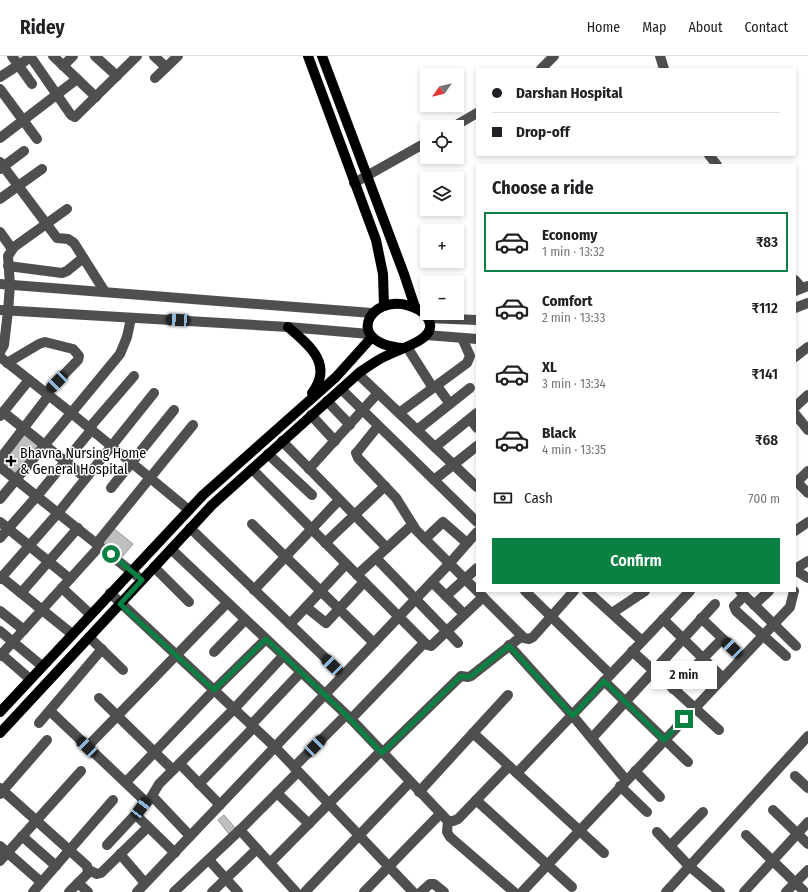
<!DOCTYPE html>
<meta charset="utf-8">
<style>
body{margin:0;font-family:"Fira Sans Condensed",sans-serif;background:#f6f6f6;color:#202124;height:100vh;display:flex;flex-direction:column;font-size:15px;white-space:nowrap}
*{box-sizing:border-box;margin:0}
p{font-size:13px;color:#757577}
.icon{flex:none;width:22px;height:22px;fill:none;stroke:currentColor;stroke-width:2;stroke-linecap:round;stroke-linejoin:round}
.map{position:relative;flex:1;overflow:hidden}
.details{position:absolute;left:476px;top:108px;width:320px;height:428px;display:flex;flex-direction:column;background:#fff;border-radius:0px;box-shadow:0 2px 6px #0003}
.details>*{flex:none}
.guide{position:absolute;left:476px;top:12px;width:320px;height:88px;border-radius:0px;box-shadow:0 2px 6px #0003;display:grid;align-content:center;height:88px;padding:0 16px;background:#fff}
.needle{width:26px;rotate:236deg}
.tools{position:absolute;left:420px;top:12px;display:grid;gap:8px}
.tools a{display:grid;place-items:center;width:44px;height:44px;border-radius:0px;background:#fff;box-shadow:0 2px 6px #0003;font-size:20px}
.end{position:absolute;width:18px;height:18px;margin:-9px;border:5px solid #0b8043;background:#fff;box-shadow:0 0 0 2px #fff}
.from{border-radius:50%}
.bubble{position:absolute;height:28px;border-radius:0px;background:#fff;box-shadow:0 2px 6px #0003;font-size:13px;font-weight:600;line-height:28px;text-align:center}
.car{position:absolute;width:12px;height:24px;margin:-12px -6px;border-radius:5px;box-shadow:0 0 3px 1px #0007;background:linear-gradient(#222 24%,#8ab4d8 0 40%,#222 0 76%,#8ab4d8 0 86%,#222 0)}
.guide b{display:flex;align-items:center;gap:14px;height:38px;font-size:15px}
.guide b+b{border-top:1px solid #e0e0e0}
.guide i{width:10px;height:10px;background:#202124}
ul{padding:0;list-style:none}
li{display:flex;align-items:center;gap:12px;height:60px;margin:0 8px 6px;padding:0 8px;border:2px solid transparent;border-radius:0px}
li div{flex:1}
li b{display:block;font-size:15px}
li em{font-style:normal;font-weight:600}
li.active{border-color:#0b8043}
li>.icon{width:36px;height:36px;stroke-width:1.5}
h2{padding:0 16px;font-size:18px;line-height:48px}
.pay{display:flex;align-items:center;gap:10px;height:44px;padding:0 16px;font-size:15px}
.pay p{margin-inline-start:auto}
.action{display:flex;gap:8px;margin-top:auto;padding:8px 16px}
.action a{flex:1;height:46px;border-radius:0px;background:#0b8043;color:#fff;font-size:16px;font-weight:600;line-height:46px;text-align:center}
header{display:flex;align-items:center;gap:24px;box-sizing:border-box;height:56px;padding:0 20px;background:#fff;border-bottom:1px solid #e0e0e0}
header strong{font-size:19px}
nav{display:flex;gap:22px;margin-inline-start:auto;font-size:14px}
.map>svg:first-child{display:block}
</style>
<header>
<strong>Ridey</strong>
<nav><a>Home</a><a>Map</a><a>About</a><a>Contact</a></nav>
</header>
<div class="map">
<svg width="808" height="836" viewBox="0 0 808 836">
<rect width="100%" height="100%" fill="#fff"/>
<g fill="#bfbfbf" stroke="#939393">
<path d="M25 375 42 389 16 419 0 404Z"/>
<path d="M113 472 133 488 122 501 103 485Z"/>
<path d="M224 759 236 773 229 778 218 764Z"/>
</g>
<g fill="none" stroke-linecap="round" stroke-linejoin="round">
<g stroke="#4f4f4f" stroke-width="10">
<path d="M12 0 32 28"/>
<path d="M30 0 71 59 75 61 137 0"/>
<path d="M53 0 96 41"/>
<path d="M95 0 117 20"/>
<path d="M154 0 166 11"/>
<path d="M660 0 664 13"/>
<path d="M63 10 73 0"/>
<path d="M541 13 554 0"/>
<path d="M0 21 31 1"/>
<path d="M155 22 178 0"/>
<path d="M0 33 37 83"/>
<path d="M453 71 477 57"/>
<path d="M0 82 77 23"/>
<path d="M709 99 717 109"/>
<path d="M0 106 57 182 68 183 74 187 105 236"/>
<path d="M0 113 24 95"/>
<path d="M354 127 427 86"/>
<path d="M0 143 42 113"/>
<path d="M0 176 12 193"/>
<path d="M8 210 62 217 67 215 83 202"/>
<path d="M795 224 802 232"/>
<path d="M0 228 372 257"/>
<path d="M795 235 808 230"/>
<path d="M795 252 808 247"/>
<path d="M0 254 288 271 369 278"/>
<path d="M428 262 477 264"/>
<path d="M426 279 477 283"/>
<path d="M407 291 433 332"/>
<path d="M0 296 4 289 8 255 10 229 8 200 14 191 67 153"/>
<path d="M0 301 70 356 189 454"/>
<path d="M795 301 808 291"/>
<path d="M7 307 39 288 45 286 73 293 79 300 78 304 46 337"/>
<path d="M358 318 477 431"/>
<path d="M437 330 450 348"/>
<path d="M341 333 477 466"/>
<path d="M327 345 350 369"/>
<path d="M795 351 808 339"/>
<path d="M3 356 86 422"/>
<path d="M399 357 467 307 470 300 462 282"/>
<path d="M795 358 808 374"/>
<path d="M311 359 335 385"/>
<path d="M0 360 29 324"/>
<path d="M470 363 477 372"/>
<path d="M378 370 358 395 356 397 358 402 396 442 416 474 524 582 529 583 533 581 574 535"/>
<path d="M90 371 134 320"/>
<path d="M417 374 470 332"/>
<path d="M282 385 387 492"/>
<path d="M435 391 477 357"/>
<path d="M268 398 312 439"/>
<path d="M0 403 49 339"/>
<path d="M0 411 142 524"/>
<path d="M252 413 427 589 431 590 483 541"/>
<path d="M309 413 378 337"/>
<path d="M434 424 477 390"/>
<path d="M795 424 808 437"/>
<path d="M797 426 808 415"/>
<path d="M111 432 174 354"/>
<path d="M0 443 120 298 127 281 131 262"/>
<path d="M0 466 70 523"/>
<path d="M252 468 374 587"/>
<path d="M190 472 343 619"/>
<path d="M795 475 808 466"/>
<path d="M0 482 37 440 92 373"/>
<path d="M425 483 443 466 467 487"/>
<path d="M97 487 193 369"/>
<path d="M325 487 385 430"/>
<path d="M171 493 351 663 448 765H453L458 763 509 710"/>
<path d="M376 502 458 587"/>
<path d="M154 511 189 546"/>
<path d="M795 513 808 505"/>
<path d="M795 514 808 522"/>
<path d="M357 519 412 469"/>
<path d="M0 520 72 578"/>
<path d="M0 523 58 457 154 337"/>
<path d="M432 526 464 558"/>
<path d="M62 532 90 558"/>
<path d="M254 534 339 444"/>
<path d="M525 535 610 618"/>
<path d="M587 535 642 585"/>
<path d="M740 535 796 590"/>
<path d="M21 537 78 472"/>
<path d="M110 537 275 691 413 836"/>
<path d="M446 540 477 512"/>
<path d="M744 540 734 550 736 555 786 600"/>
<path d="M754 549 769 535"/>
<path d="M306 551 326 567 364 526"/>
<path d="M0 555 24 574"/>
<path d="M612 557 645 535"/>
<path d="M701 562 742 601"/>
<path d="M663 563 723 622"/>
<path d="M290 568 346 508"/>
<path d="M0 575 42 610"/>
<path d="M89 581 123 614"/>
<path d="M509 589 573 660 626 724"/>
<path d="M632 595 719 674"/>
<path d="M214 596 245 564"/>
<path d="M0 597 30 623"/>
<path d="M0 600 100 490"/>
<path d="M604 625 688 706"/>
<path d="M673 633 722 583"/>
<path d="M99 642 173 714"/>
<path d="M50 655 146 746"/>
<path d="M351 663 424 587"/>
<path d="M39 667 102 593"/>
<path d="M251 669 301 616"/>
<path d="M473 677 604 797"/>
<path d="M592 682 715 548"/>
<path d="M87 691 227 547"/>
<path d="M382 697 461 620 468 621 471 620 522 580"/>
<path d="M180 708 220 749"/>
<path d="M294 711 346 659"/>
<path d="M635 715 660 741"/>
<path d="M517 717 690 535"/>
<path d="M795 720 808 732"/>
<path d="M126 726 214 634 266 583"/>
<path d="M199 728 254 671"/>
<path d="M620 730 647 756"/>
<path d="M0 732 87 810 88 817 69 836"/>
<path d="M419 736 508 639"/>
<path d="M277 737 309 768"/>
<path d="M0 738 47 684"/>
<path d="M150 743 159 728 234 653 283 600"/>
<path d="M476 744 572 831"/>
<path d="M773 754 808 788"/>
<path d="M136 759 175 797"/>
<path d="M448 765 447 776 450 781 514 836"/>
<path d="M240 774 296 836"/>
<path d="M657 776 689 810 720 836"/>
<path d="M746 779 805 836"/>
<path d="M22 780 56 810"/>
<path d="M107 789 150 743H155L190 780"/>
<path d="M0 790 41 826"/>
<path d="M670 790 703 756"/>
<path d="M120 798 145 827"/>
<path d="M209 804 238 836"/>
<path d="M0 805 81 715"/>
<path d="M270 807 381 695"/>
<path d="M89 814 97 818 101 817 148 771"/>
<path d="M78 827 88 836"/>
<path d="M33 836 113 744"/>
<path d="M137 836 449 508 477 476"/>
<path d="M174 836 240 774 298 716"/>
<path d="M212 836 257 793"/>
<path d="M305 836 410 726"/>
<path d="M364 836 440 758"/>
<path d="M421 836 430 828H434L444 836"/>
<path d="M522 836 790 551 794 535"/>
<path d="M666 836 808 680"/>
<path d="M744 836 808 766"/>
<path d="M786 836 808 814"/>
</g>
<g stroke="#000" stroke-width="10">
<path d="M308 0 376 184 383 218 384 250"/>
<path d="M322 0 404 218 415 251"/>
<path d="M288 271C309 289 334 308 312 337"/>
<path d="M0 656 203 439 336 321 372 281"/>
<path d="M0 677 212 449 360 316C369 310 377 304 386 300 398 293 433 285 430 268 429 262 424 257 419 254 375 229 338 286 402 292"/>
</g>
</g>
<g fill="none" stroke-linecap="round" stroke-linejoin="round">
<path stroke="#0b8043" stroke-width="5" d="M111 498 142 524 120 548 214 634 266 583 346 659 382 697 461 620 468 621 471 620 509 590 573 660 604 625 664 684 684 663"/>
</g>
<path fill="#000" stroke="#fff" stroke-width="1.5" d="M9 399h4v4h4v4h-4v4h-4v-4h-4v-4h4z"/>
<g text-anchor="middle" stroke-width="3" stroke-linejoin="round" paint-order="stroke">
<g font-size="14" fill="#000" stroke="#fff" text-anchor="start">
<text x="20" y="402">Bhavna Nursing Home<tspan x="20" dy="16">&amp; General Hospital</tspan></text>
</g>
</g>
</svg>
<div class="tools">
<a><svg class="needle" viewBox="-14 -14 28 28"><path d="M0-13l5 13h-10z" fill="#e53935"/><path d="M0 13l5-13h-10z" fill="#757577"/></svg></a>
<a><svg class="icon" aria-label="locate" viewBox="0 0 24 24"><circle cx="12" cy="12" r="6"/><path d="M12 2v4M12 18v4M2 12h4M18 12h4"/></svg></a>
<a><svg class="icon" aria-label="layers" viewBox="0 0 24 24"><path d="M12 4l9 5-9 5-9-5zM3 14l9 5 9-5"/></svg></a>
<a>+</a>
<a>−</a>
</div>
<i class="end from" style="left:111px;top:498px"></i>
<i class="end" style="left:684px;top:663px"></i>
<div class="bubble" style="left:651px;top:605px;width:66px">2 min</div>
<i class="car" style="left:178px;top:264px;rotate:273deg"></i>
<i class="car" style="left:57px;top:326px;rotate:224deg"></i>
<i class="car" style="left:732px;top:592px;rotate:314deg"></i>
<i class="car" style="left:332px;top:609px;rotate:314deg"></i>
<i class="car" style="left:315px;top:690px;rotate:45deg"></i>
<i class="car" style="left:87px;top:691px;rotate:314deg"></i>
<i class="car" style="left:141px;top:752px;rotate:37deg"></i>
<div class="guide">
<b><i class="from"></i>Darshan Hospital</b>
<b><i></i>Drop-off</b>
</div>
<section class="details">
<h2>Choose a ride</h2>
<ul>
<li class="active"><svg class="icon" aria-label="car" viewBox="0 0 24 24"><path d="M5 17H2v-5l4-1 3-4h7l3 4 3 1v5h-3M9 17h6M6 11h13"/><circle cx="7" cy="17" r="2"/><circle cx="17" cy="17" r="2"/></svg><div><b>Economy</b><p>1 min · 13:32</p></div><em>₹83</em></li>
<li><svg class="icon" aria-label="car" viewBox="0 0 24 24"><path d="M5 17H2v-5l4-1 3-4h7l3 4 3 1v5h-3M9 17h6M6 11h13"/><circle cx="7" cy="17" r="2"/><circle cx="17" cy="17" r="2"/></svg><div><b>Comfort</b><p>2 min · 13:33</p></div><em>₹112</em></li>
<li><svg class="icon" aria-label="car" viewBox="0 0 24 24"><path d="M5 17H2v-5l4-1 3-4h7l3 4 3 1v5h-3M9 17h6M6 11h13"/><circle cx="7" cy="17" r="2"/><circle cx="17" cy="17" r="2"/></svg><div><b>XL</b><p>3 min · 13:34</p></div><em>₹141</em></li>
<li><svg class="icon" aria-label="car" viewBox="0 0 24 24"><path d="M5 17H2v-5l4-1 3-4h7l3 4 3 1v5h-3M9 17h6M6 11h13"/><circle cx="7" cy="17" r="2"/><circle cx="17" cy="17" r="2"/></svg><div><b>Black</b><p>4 min · 13:35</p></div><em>₹68</em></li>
</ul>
<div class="pay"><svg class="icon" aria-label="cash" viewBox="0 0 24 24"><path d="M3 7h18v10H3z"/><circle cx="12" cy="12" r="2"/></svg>Cash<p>700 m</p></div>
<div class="action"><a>Confirm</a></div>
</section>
</div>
